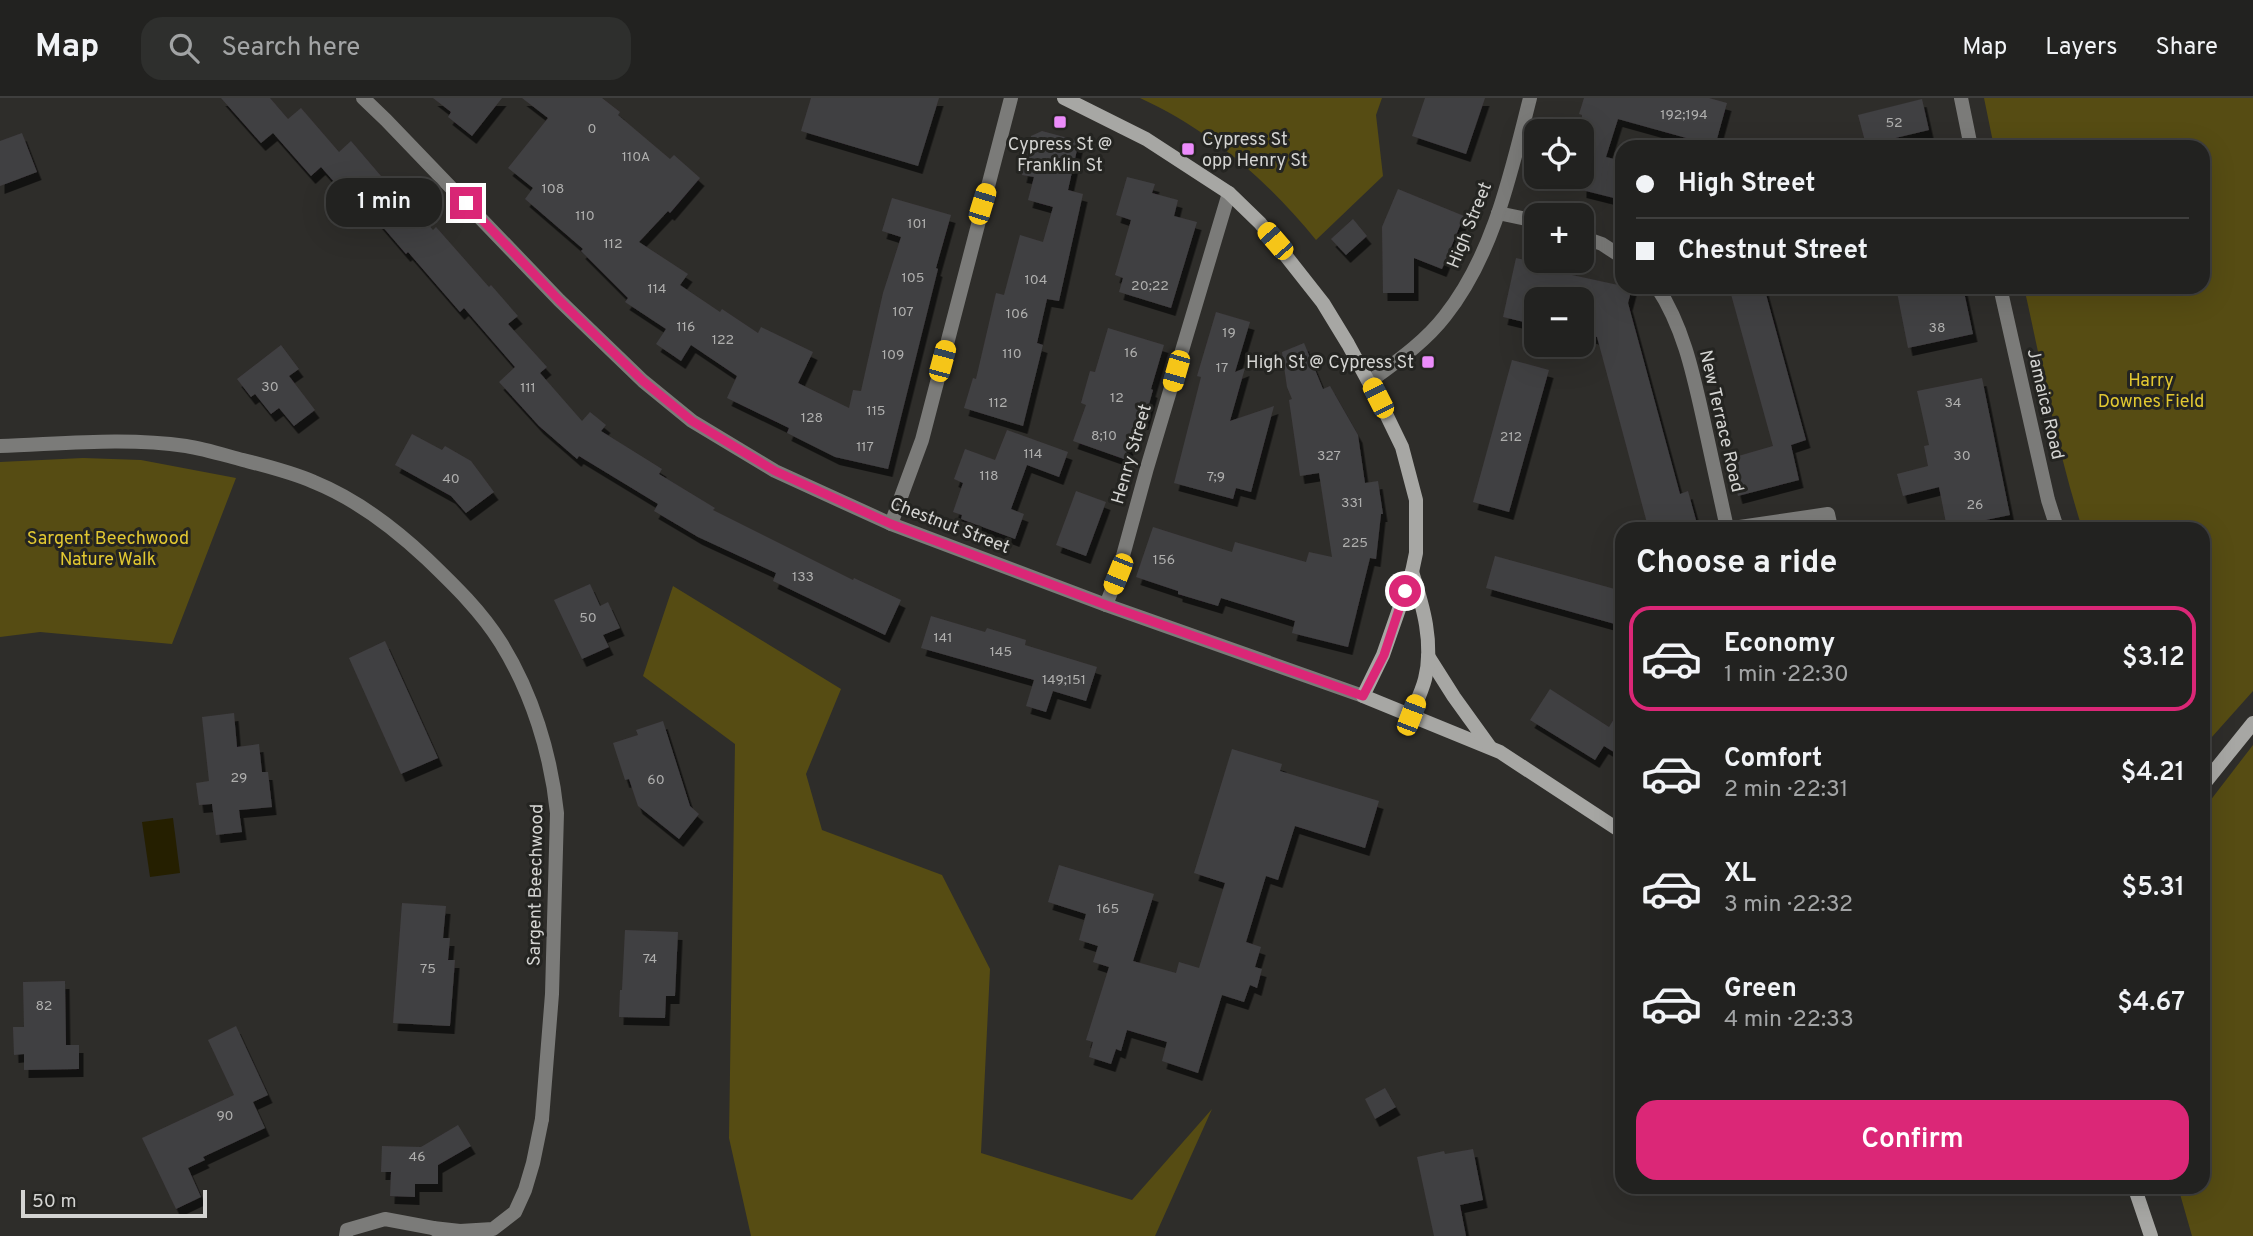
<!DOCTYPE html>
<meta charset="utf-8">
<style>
body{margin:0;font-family:Overpass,sans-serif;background:#2e2f2d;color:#f1f3f6;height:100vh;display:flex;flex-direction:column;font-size:26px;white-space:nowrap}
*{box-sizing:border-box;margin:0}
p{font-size:23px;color:#a2a4a5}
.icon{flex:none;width:38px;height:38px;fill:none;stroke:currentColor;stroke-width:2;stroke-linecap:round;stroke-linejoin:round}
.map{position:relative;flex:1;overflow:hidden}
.side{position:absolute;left:1615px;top:424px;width:595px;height:672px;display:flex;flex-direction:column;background:#222220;border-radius:21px;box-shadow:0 7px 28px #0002,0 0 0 2px #3f3f3e}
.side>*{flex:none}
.guide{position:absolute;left:1615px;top:42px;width:595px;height:154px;border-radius:21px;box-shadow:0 7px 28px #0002,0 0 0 2px #3f3f3e;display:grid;align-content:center;height:154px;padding:0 21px;background:#222220}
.fabs{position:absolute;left:1524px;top:21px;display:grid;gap:14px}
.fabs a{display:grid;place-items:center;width:70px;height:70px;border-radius:14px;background:#222220;box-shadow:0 7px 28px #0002,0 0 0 2px #3f3f3e;font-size:35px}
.scale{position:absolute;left:21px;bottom:18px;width:186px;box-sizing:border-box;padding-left:7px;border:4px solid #d4d4d2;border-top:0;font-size:19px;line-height:24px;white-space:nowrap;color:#d4d4d2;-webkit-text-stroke:5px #242421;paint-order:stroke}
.end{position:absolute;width:32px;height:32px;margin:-16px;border:9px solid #db2777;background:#fff;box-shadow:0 0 0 4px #fff}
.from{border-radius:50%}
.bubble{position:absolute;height:49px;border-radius:21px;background:#222220;box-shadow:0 7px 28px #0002,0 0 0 2px #3f3f3e;font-size:23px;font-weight:600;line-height:49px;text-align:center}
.car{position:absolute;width:21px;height:42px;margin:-21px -10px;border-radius:9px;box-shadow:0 0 5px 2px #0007;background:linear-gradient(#f5c518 24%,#345 0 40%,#f5c518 0 76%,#345 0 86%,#f5c518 0)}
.guide b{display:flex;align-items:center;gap:24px;height:66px;font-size:26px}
.guide b+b{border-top:2px solid #3f3f3e}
.guide i{width:18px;height:18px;background:#f1f3f6}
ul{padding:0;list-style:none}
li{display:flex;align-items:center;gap:21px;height:105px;margin:0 14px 10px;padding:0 7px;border:4px solid transparent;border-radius:21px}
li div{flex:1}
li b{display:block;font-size:26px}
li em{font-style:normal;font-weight:600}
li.current{border-color:#db2777}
li>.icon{width:63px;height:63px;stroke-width:1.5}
h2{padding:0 21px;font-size:32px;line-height:84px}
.button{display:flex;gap:14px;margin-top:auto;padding:14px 21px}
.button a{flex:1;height:80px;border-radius:21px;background:#db2777;color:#fff;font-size:28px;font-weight:600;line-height:80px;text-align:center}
header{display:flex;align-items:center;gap:42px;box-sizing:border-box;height:98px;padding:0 35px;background:#222220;border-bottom:2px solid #3f3f3e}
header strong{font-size:33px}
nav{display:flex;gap:38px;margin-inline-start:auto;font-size:24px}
.search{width:490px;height:63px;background:#2e2f2d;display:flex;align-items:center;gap:18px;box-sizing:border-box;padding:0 24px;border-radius:21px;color:#a2a4a5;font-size:26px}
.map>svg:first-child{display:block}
</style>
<header>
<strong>Map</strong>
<div class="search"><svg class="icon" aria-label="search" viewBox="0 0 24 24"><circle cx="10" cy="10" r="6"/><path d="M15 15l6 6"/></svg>Search here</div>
<nav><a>Map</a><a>Layers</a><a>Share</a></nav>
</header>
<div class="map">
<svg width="2253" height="1138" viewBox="0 0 2253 1138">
<defs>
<filter id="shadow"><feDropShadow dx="4.5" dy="8" stdDeviation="0" flood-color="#0009"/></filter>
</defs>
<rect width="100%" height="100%" fill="#2e2d2a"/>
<g fill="#564c13">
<path d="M1140 0H1382L1376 17 1383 78 1316 142C1268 83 1210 32 1140 0Z"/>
<path d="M1984 0H2253V593L2203 649V430H2082C2057 351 2042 270 2024 189H2203V49H1994Z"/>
<path d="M83 360 141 362 236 380 172 546 40 534 0 539V364Z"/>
<path d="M673 488 841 591 806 676 822 732 942 777 990 871 981 1055 1132 1102 1212 1011 1155 1138H751L729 1040 735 646 643 578Z"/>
<path d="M2253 647V1138H2192L2178 1089 2203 1088V712Z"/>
</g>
<path fill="#251f00" d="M173 720 180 775 150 779 142 724Z"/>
<g fill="#413f42" filter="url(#shadow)">
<path d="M221 0H270L288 21 301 10 339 54 351 43 393 92 396 90 433 132 436 129 489 189 491 187 518 218 508 226 547 269 540 275 582 323 590 314 606 327 601 333 662 371 659 376 715 410 713 412 853 482 854 480 901 502 885 537 773 483 776 475 698 439 654 413 658 406 579 358 577 361 539 328 499 284 515 269 464 210 460 214 408 154 406 156 369 113 364 118 321 69 311 78 273 35 261 45Z"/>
<path d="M433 0H502L472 38 448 19 451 14Z"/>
<path d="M522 0H602L620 14 618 17 670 61 674 57 700 80 670 115 668 113 639 144 688 176 680 187 720 214 722 211 758 235 761 229 813 254 798 285 849 310 853 292 861 293 883 195 901 139 882 133 892 100 951 117 936 170 938 171 888 371 835 359 787 335 789 330 727 300 737 278 691 247 681 263 656 246 666 231 625 204 628 200 581 153 583 151 525 101 533 90 508 70 548 20Z"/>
<path d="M811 0H939L918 68 801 33Z"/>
<path d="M1425 0H1485L1466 56 1412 38Z"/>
<path d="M1584 0H1709L1727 5 1715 48 1618 21 1606 59 1622 63V102L1582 92V17L1579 16Z"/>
<path d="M1922 1 1929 32 1866 47 1858 17Z"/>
<path d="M1042 33 1079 43 1068 92 1083 96 1059 203 1047 201 1037 245 1043 247 1023 328 964 310 973 280 976 281 996 195 1004 197 1020 137 1043 144 1053 109 1028 102 1034 79 1022 77 1031 38Z"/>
<path d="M22 35 37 74 0 88V43Z"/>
<path d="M1127 79 1155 86 1152 95 1178 102 1174 118 1197 124 1171 210 1119 194 1123 180 1115 177 1131 122 1116 117Z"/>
<path d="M1398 91 1464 118 1442 171 1414 160V195H1383L1382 129Z"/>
<path d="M1353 121 1367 138 1346 157 1331 141Z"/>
<path d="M1516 160 1550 168 1549 172 1632 190 1628 205 1680 396 1688 393 1696 422 1663 430H1661L1658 422 1647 425 1597 239 1582 236V201H1536V227L1503 219Z"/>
<path d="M1729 189H1764L1806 342 1791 347 1799 382 1738 398 1728 361 1773 348Z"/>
<path d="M1896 189H1963L1973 236 1908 250Z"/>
<path d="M1216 214 1250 224 1235 274 1245 270 1230 323 1274 308 1251 394 1236 390 1233 401 1174 385 1201 279 1197 278Z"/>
<path d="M1108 230 1164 247 1151 291 1153 292 1144 324 1139 323 1124 361 1073 343 1086 307 1081 305 1090 273 1095 274Z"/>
<path d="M1304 245 1323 291 1330 288 1358 337 1365 385 1378 383 1383 416H1381L1376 461 1370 460 1348 549 1292 535 1295 523 1221 500 1218 508 1178 496V493L1136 479 1153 429 1232 454 1235 444 1306 464 1309 454 1332 459 1319 375 1300 378 1289 302 1292 301 1287 289 1282 254Z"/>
<path d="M281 247 299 271 289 278 315 312 294 328 279 310 271 316 255 296 251 299 237 281Z"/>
<path d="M1512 262 1549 272 1509 414 1473 404Z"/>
<path d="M1982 280 2010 417 1947 430 1939 389 1903 398 1897 376 1928 368 1924 348 1929 347 1917 293Z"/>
<path d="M1007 332 1068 354 1059 379 1027 367 1011 411 1024 416 1015 441 961 421 962 417 953 414 963 385 954 381 965 351 995 362Z"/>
<path d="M412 336 442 352 445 348 471 363 494 394 466 415 451 398 395 367Z"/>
<path d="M1076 393 1106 404 1086 458 1056 447Z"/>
<path d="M1495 458 1622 493V528L1486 490Z"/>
<path d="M590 486 600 508 608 504 620 530 603 537 609 549 582 561 554 502Z"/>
<path d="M931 518 985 534 987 530 1026 542 1025 547 1097 569 1086 603 1053 593 1046 614 1026 608 1034 582 921 550Z"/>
<path d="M385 543 438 660 401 676 349 560Z"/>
<path d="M1550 591 1609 629 1622 608V659L1604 648 1595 662 1530 622Z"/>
<path d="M234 615 237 649 259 646 262 674H268L272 709 239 712 242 734 216 737 212 706 199 707 196 685 209 683 202 619Z"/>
<path d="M663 623 690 708 699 716 679 741 638 708 629 681 625 682 613 645 638 637 636 632Z"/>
<path d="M1232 651 1282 666 1280 673 1379 703 1365 750 1295 728 1278 782 1266 778 1246 844 1261 849 1255 869 1262 871 1257 890 1250 887 1244 904 1222 897 1198 975 1162 963 1167 944 1127 932 1121 953 1116 951 1111 966 1089 959 1093 944 1086 942 1109 869 1093 864 1098 848 1079 842 1086 816 1048 804 1059 767 1154 796 1133 863 1176 875 1179 864 1199 870 1225 785 1194 775Z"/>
<path d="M402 805 446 808 443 840H450L448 862H455L450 928 393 925Z"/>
<path d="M625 832 678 834 675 898H666L665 920 619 919 620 892H622Z"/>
<path d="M65 883 66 947H79V971L24 972V956L14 957 13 929H24L23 884Z"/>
<path d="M236 928 268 997 253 1004 265 1030 203 1059 205 1062 188 1070 201 1099 176 1111 142 1040 234 997 208 942Z"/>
<path d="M1385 990 1396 1009 1375 1021 1365 1001Z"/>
<path d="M458 1027 471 1048 438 1067V1086H415V1099L390 1098 391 1074H381L382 1048 421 1049Z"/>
<path d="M1473 1051 1483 1102 1460 1107 1466 1138H1434L1417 1059 1444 1053 1445 1056Z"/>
</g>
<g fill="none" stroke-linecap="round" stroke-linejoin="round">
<g stroke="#7b7b79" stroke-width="14">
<path d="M433 1130 460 1133 493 1131 515 1114 525 1092 533 1065 542 1021"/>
<path d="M346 1138 347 1132 385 1121 433 1130 441 1135"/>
</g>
<g stroke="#7b7b79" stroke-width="14">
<path d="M1961 0 1971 49"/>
<path d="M1498 115 1536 123"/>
<path d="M1582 139 1602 146 1622 159"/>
<path d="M1657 189C1683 228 1693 275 1703 320 1711 357 1719 394 1727 430"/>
<path d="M2000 189 2048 402 2057 430"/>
<path d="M0 348C61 346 125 339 186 348 205 351 224 357 243 362 266 368 291 374 314 384 356 401 394 430 427 461 454 487 481 513 501 545 532 595 551 656 557 715L552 896 542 1021"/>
<path d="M891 426 922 342 1011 0"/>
<path d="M1733 430 1828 416 1831 430"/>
<path d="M1106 507 1118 476 1147 370 1229 95"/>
</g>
<g stroke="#7b7b79" stroke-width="14">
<path d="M363 0 386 22 559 202 643 283 692 323 775 373 891 426 1106 507 1363 598"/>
<path d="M1369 284C1396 264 1425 244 1445 218 1494 156 1511 74 1530 0"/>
</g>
<g stroke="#a7a7a4" stroke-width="14">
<path d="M1064 0 1146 41 1229 95 1260 125 1323 205 1348 246 1386 316 1402 349 1416 402V455L1412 474 1383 557 1363 598 1500 654 1622 734"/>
<path d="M1428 558 1454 599 1490 649"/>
<path d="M1411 617C1416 605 1422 593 1425 581 1434 545 1423 508 1412 474"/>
<path d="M2203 687 2253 625"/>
<path d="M2134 1088 2151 1138"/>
</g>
</g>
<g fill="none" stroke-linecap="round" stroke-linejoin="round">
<path stroke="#db2777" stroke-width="9" d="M466 105 559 202 643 283 692 323 775 373 891 426 1106 507 1363 598 1384 557 1405 493"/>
</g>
<g fill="#ec8cfb" stroke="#242421" stroke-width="2.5">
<rect x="1053" y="17" width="14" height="14" rx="3.5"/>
<rect x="1181" y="44" width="14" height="14" rx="3.5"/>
<rect x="1421" y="257" width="14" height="14" rx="3.5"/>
</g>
<g text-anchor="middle" stroke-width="6" stroke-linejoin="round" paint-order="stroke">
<g font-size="14" fill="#afafae">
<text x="1684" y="21">192;194</text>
<text x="1894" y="29">52</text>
<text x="592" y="35">0</text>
<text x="636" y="63">110A</text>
<text x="553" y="95">108</text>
<text x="585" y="122">110</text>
<text x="917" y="130">101</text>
<text x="613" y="150">112</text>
<text x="913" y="184">105</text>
<text x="1036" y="186">104</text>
<text x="1150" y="192">20;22</text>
<text x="657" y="195">114</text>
<text x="903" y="218">107</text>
<text x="1017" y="220">106</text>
<text x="686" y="233">116</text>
<text x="1937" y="234">38</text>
<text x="1229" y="239">19</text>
<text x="723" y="246">122</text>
<text x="1131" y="259">16</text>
<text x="1012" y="260">110</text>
<text x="893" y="261">109</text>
<text x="1222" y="274">17</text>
<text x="270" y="293">30</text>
<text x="528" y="294">111</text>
<text x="1117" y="304">12</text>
<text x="998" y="309">112</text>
<text x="1953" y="309">34</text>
<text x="876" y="317">115</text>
<text x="812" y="324">128</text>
<text x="1104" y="342">8;10</text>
<text x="1511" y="343">212</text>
<text x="865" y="353">117</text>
<text x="1033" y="360">114</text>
<text x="1329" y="362">327</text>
<text x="1962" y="362">30</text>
<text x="989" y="382">118</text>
<text x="1216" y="383">7;9</text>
<text x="451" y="385">40</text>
<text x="1352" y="409">331</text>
<text x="1975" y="411">26</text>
<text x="1355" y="449">225</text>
<text x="1164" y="466">156</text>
<text x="803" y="483">133</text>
<text x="588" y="524">50</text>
<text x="943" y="544">141</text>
<text x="1001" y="558">145</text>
<text x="1064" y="586">149;151</text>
<text x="239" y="684">29</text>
<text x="656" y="686">60</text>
<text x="1108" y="815">165</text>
<text x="650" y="865">74</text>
<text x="428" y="875">75</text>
<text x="44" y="912">82</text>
<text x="225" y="1022">90</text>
<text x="417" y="1063">46</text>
</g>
<g font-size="18" fill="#d4d4d2" stroke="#242421" text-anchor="start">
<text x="1202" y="47">Cypress St<tspan x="1202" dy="21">opp Henry St</tspan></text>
<text x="1060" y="52" text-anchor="middle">Cypress St @<tspan x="1060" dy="21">Franklin St</tspan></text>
<text x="1414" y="270" text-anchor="end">High St @ Cypress St</text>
</g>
<g font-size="18" fill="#d4d4d2" stroke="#242421">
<text transform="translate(1469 127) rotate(-68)" y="6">High Street</text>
<text transform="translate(2046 306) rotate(77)" y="6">Jamaica Road</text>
<text transform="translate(1722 323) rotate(77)" y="6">New Terrace Road</text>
<text transform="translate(1131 356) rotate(-74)" y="6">Henry Street</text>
<text transform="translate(950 427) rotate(21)" y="6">Chestnut Street</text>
<text transform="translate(535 787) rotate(-89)" y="6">Sargent Beechwood</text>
</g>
<g font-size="18" fill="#e2c831" stroke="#242421">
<text x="2151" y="288">Harry<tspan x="2151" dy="21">Downes Field</tspan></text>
<text x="108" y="446">Sargent Beechwood<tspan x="108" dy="21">Nature Walk</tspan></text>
</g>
</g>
</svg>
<div class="fabs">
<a><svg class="icon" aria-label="locate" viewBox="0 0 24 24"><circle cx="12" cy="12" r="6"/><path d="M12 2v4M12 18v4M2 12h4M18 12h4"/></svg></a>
<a>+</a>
<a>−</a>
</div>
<div class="scale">50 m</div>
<i class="end from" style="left:1405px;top:493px"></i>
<i class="end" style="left:466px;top:105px"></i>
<div class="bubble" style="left:326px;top:80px;width:116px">1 min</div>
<i class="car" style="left:982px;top:106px;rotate:17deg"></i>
<i class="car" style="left:1275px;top:143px;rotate:319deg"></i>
<i class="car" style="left:942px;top:263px;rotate:15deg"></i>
<i class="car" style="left:1176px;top:273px;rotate:196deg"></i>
<i class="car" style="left:1378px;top:300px;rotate:333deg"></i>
<i class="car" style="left:1118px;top:476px;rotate:202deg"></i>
<i class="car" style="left:1411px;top:617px;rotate:21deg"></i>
<div class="guide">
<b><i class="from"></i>High Street</b>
<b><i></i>Chestnut Street</b>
</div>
<section class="side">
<h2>Choose a ride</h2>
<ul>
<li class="current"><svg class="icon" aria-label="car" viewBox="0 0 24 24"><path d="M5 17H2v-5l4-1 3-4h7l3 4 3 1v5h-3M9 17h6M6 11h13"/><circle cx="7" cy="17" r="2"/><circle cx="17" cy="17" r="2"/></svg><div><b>Economy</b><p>1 min · 22:30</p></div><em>$3.12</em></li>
<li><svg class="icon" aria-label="car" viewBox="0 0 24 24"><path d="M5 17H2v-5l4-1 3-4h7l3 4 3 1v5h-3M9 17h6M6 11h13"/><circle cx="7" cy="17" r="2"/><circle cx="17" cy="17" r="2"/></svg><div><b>Comfort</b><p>2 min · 22:31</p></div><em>$4.21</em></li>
<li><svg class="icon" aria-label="car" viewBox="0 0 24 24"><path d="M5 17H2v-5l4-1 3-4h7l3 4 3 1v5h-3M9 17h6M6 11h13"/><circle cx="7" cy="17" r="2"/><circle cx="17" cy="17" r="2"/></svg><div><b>XL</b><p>3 min · 22:32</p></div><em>$5.31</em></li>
<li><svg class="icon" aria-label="car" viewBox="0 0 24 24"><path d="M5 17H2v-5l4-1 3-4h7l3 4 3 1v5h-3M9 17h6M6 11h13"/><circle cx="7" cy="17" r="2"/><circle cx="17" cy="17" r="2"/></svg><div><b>Green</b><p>4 min · 22:33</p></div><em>$4.67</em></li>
</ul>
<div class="button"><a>Confirm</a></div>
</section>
</div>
